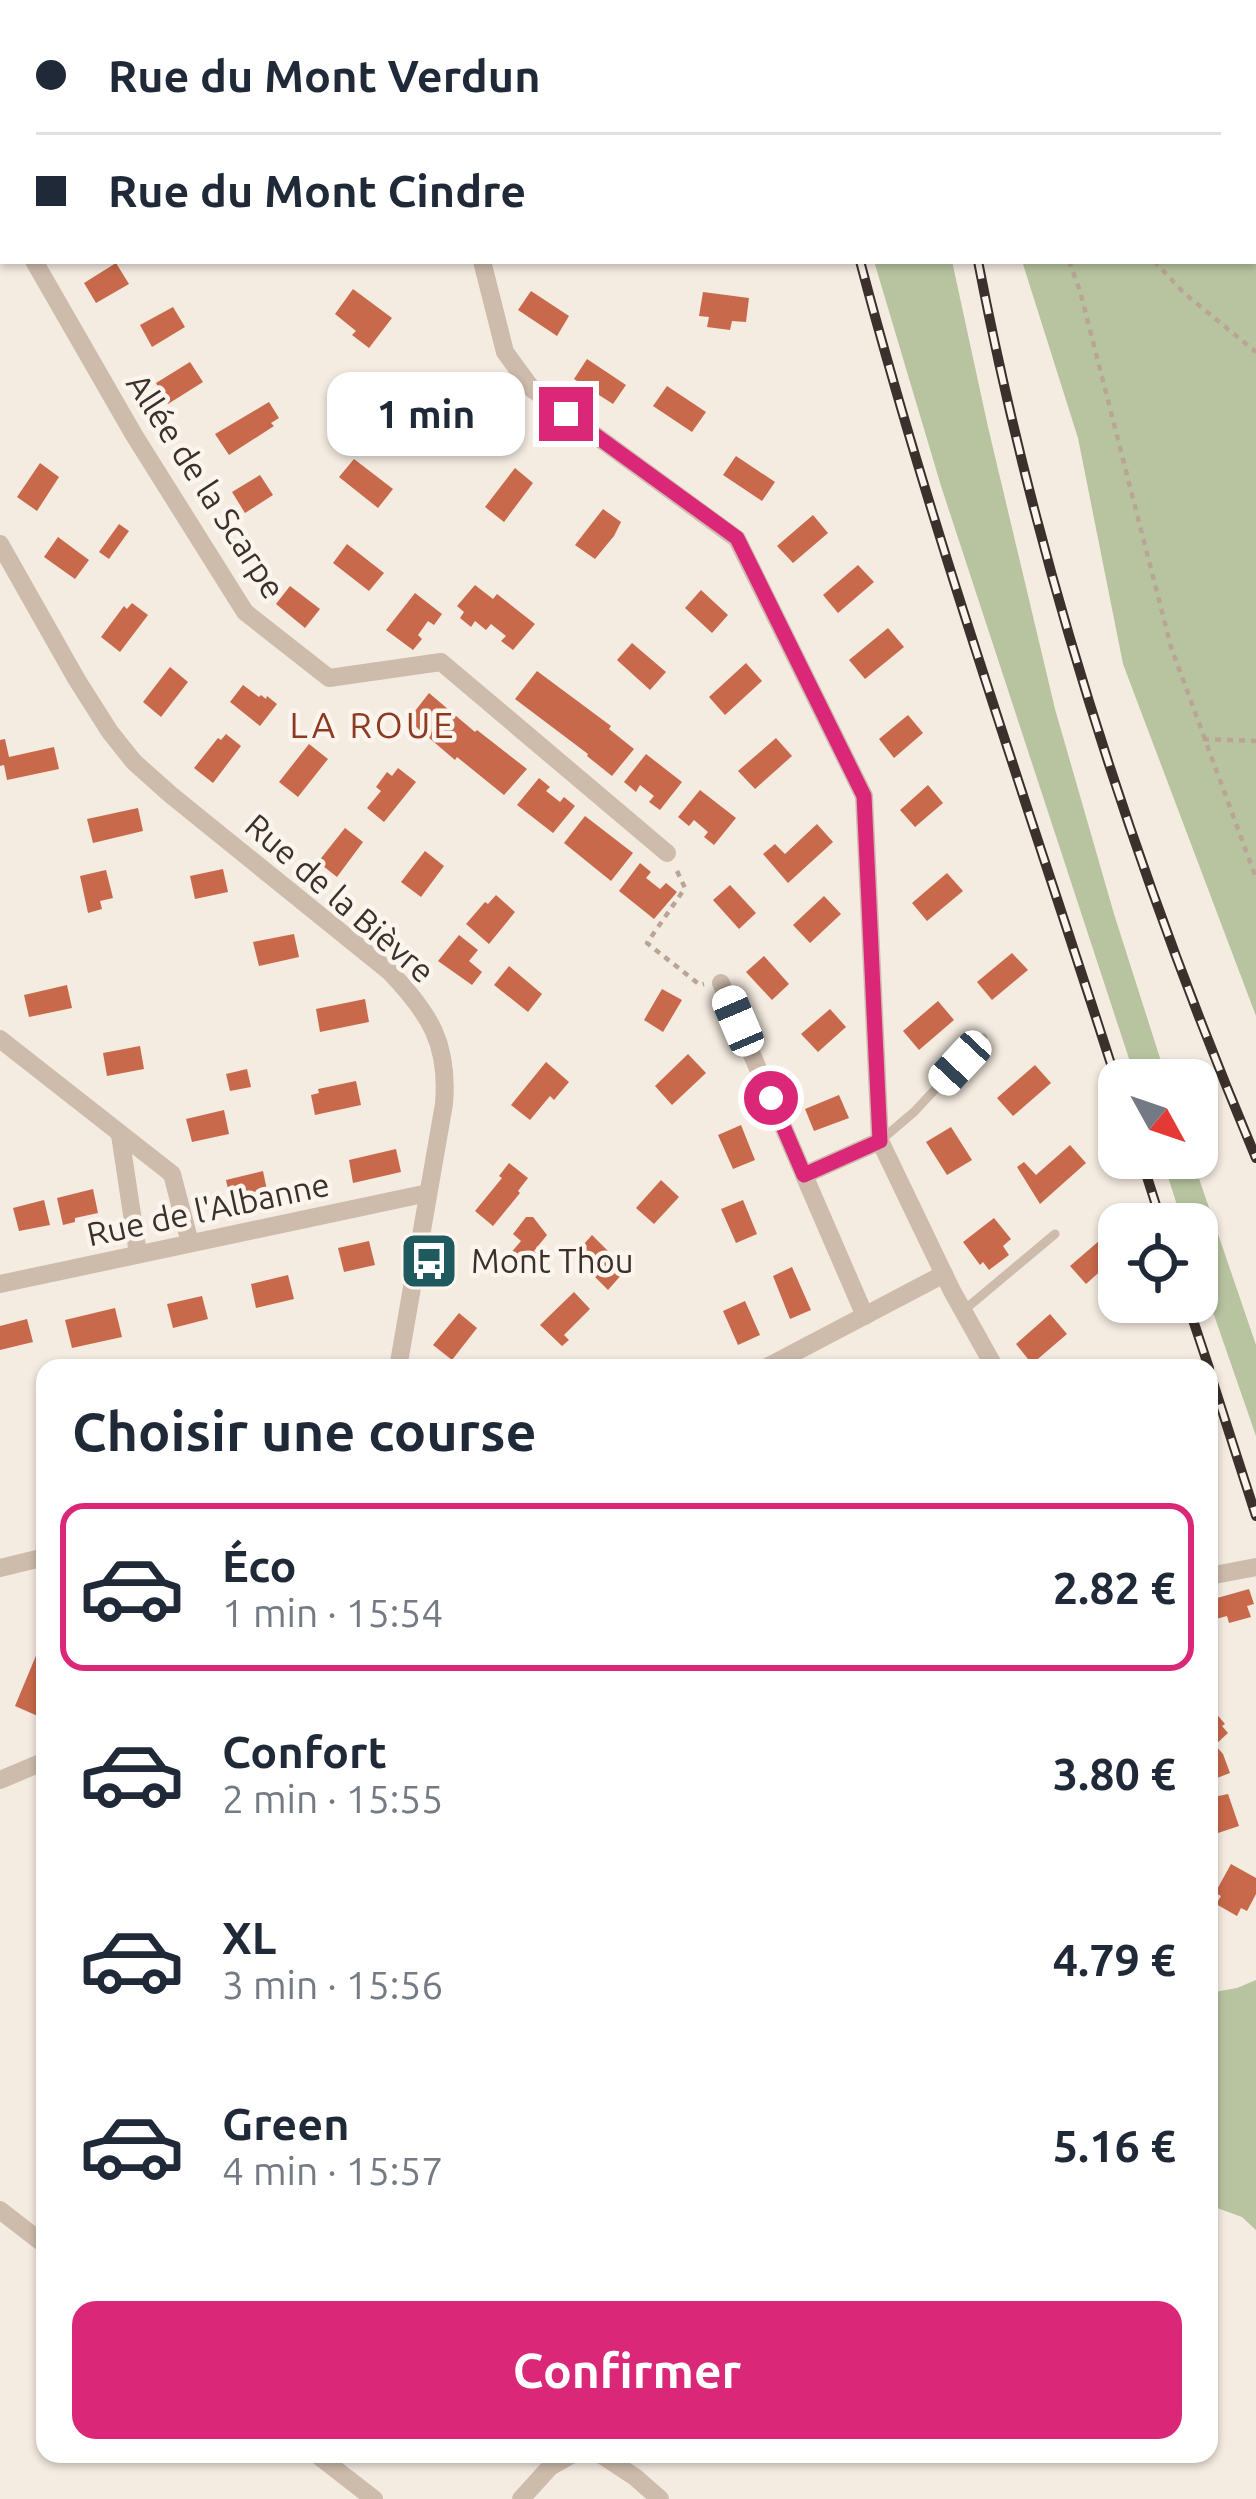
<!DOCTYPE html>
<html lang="fr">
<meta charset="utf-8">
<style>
body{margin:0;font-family:Ubuntu,sans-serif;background:#f2f2f3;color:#1f2937;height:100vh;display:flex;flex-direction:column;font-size:45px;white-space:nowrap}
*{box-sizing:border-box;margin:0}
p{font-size:39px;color:#747a83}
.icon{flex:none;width:66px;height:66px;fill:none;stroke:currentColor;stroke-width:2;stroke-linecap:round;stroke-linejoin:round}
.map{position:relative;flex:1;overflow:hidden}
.side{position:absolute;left:36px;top:1359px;width:1182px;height:1104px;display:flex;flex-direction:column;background:#fff;border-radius:24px;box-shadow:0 3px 9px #0004}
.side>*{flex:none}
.guide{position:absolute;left:0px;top:0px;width:1257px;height:264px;box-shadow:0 3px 9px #0004;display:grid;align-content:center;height:264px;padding:0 36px;background:#fff}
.needle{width:78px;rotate:130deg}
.controls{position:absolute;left:1098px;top:1059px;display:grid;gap:24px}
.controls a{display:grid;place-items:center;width:120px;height:120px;border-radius:24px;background:#fff;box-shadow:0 3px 9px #0004;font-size:60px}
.end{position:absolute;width:54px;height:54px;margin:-27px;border:15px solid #db2777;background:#fff;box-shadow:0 0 0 6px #fff}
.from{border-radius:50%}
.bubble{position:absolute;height:84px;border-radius:24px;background:#fff;box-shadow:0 3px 9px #0004;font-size:39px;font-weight:700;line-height:84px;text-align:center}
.car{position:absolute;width:36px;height:72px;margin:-36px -18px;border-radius:15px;box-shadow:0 0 9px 3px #0007;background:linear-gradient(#fff 24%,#345 0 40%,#fff 0 76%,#345 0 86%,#fff 0)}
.guide b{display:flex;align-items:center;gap:42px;height:114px;font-size:45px}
.guide b+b{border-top:3px solid #e0e1e3}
.guide i{width:30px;height:30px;background:#1f2937}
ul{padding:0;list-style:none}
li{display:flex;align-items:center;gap:36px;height:168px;margin:0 24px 18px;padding:0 12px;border:6px solid transparent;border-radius:24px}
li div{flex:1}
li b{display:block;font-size:45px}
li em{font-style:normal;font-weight:700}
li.active{border-color:#db2777}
li>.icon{width:108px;height:108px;stroke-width:1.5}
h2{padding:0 36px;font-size:54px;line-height:144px}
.action{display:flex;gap:24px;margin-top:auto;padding:24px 36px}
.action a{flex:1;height:138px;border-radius:24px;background:#db2777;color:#fff;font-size:48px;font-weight:700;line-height:138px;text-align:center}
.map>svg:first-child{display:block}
</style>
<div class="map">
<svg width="1256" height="2499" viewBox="0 0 1256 2499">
<rect width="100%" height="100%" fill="#f4ebe1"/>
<g fill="#b8c4a0">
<path d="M1254 44 1256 46V1016L1123 664 1078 438 1022 261H1254Z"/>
<path d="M874 261H952L988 427 1055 709 1114 914 1167 1080H1136L941 486Z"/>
<path d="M1162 1158H1192L1256 1345V1436L1197 1266V1224H1183Z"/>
<path d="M1256 1980V2230L1242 2217 1209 2205V1993L1237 1988Z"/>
</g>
<g fill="#c8694b">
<path d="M116 263 129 284 96 303 84 283Z"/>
<path d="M353 289 392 318 369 348 352 335 356 331 335 314Z"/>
<path d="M531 291 569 316 557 336 518 310Z"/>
<path d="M703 292 749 298 746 322 732 321 730 330 707 327 709 317 699 316Z"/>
<path d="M173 307 185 327 152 347 140 325Z"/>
<path d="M587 359 626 385 613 404 574 379Z"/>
<path d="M190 362 203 382 168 404 156 383Z"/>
<path d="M445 381 467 398 438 436 415 418Z"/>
<path d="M667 386 706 412 692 432 653 406Z"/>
<path d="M269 402 279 418 271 423 274 426 229 455 215 434Z"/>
<path d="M736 456 775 482 762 501 723 475Z"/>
<path d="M354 459 393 489 378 508 339 477Z"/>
<path d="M40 463 59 477 37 511 17 497Z"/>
<path d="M515 468 533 483 504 522 485 507Z"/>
<path d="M260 475 273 495 245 513 232 492Z"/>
<path d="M603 509 621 522 614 536 595 559 575 545Z"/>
<path d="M813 515 828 533 793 563 777 546Z"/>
<path d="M119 524 129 531 109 559 99 552Z"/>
<path d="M58 537 89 560 75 579 44 557Z"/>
<path d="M347 544 384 573 369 591 333 563Z"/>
<path d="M858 565 874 582 838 613 823 595Z"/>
<path d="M475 585 493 599 497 594 535 624 513 650 501 641 506 636 491 624 486 630 475 621 471 627 460 618 464 612 457 606Z"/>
<path d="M290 586 320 609 305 628 276 604Z"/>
<path d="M701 590 728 615 712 633 685 608Z"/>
<path d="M415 593 442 614 434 625 428 621 418 635 422 639 413 650 386 630Z"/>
<path d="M132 603 148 615 120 652 101 637 124 606 127 609Z"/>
<path d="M888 628 904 647 865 679 849 660Z"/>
<path d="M632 643 666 672 650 690 617 660Z"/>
<path d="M746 663 762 681 725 715 709 697Z"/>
<path d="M170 667 188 682 161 717 143 702Z"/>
<path d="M537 671 611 726 609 729 634 749 612 776 587 756 588 754 515 699Z"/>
<path d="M243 685 259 697 261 695 266 699 267 696 277 704 260 726 230 702Z"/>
<path d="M429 693 475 732 477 730 527 769 504 795 457 757 455 760 408 720Z"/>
<path d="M908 715 923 733 894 758 879 739Z"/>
<path d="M226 734 241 746 213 783 194 768 218 738 221 740Z"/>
<path d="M776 738 792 756 755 789 738 771Z"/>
<path d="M5 739 9 757 54 747 59 769 7 780 4 765 0 766V740Z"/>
<path d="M309 744 328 759 298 797 279 782Z"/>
<path d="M646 754 682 782 660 810 649 802 654 796 640 785 636 792 624 782Z"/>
<path d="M398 768 416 782 384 822 367 808 381 791 376 787 387 772 392 776Z"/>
<path d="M539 778 550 787 546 791 560 802 564 797 575 806 553 833 517 805Z"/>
<path d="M928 785 943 803 915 827 900 810Z"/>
<path d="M700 790 736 818 714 845 704 837 708 832 694 820 689 826 678 817Z"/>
<path d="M138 808 143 831 93 843 87 819Z"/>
<path d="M585 816 633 853 611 881 564 843Z"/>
<path d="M817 824 833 842 788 883 763 854 775 844 785 854Z"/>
<path d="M345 828 363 842 337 877 318 862Z"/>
<path d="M425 851 444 866 421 897 401 882Z"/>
<path d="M640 863 651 872 646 878 660 889 666 883 677 892 654 919 619 891Z"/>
<path d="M223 869 228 892 195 899 190 876Z"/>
<path d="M106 870 113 898 100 901 102 909 88 913 80 876Z"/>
<path d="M947 873 963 891 927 921 912 903Z"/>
<path d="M730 885 756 913 739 929 713 900Z"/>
<path d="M496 895 515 912 489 944 466 924 485 902 488 904Z"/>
<path d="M824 896 841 914 810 943 793 925Z"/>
<path d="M294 934 299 957 259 966 253 942Z"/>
<path d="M459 935 478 950 469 961 482 972 472 985 438 961Z"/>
<path d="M1012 953 1028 970 992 1000 977 982Z"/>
<path d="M764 956 789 984 772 1000 746 972Z"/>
<path d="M509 966 542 994 528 1012 494 985Z"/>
<path d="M67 985 72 1008 29 1017 24 995Z"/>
<path d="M662 989 682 1000 663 1032 644 1020Z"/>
<path d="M365 999 369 1022 320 1032 316 1009Z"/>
<path d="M938 1001 954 1020 919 1050 903 1031Z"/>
<path d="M830 1009 846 1027 818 1052 801 1034Z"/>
<path d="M140 1046 144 1069 107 1076 103 1053Z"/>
<path d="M688 1054 706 1073 672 1105 655 1086Z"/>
<path d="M546 1062 569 1082 554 1100 550 1096 530 1120 511 1105Z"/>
<path d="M1035 1065 1051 1083 1013 1116 997 1098Z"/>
<path d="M247 1069 251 1087 230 1091 226 1074Z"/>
<path d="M356 1081 361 1105 315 1115 311 1095 319 1093 318 1089Z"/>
<path d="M839 1095 849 1118 814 1131 805 1109Z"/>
<path d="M224 1110 229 1134 192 1142 186 1119Z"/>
<path d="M741 1125 755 1160 733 1169 718 1135Z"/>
<path d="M951 1127 972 1160 947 1175 926 1142Z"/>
<path d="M1070 1145 1086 1163 1040 1204 1017 1167 1024 1162 1036 1175Z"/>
<path d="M396 1149 401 1172 353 1183 349 1160Z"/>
<path d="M509 1163 528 1178 518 1191 520 1193 493 1226 475 1211 502 1178 499 1176Z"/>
<path d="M263 1171 268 1195 231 1203 226 1180Z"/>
<path d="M661 1180 679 1197 654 1224 636 1208Z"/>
<path d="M93 1189 98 1213 75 1218V1222L63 1225 57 1198Z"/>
<path d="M44 1200 50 1225 19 1231 13 1208Z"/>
<path d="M743 1200 757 1234 736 1243 721 1209Z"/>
<path d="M526 1217H533L547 1235 534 1251 546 1261 533 1274 509 1255 521 1241 513 1234Z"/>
<path d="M994 1218 1011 1239 1003 1246 1009 1255 989 1270 983 1262 980 1265 963 1242Z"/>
<path d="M592 1235 612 1255 608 1259 623 1273 608 1290 584 1266 588 1263 577 1252Z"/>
<path d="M369 1241 375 1265 344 1272 338 1248Z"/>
<path d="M1099 1241 1114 1259 1086 1284 1070 1266Z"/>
<path d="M792 1267 811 1310 790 1319 773 1276Z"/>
<path d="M288 1275 294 1299 256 1308 251 1284Z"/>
<path d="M574 1292 590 1309 564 1335 569 1340 562 1346 540 1325Z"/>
<path d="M202 1296 208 1319 173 1328 167 1304Z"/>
<path d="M745 1301 760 1335 738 1345 723 1311Z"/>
<path d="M115 1308 122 1337 72 1348 65 1320Z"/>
<path d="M459 1313 477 1328 452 1360 433 1345Z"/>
<path d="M1050 1314 1067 1334 1032 1364 1016 1344Z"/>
<path d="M27 1319 33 1342 0 1350V1326Z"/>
<path d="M1249 1589 1254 1604 1247 1606 1251 1617 1229 1623 1227 1616 1216 1619 1210 1600Z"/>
<path d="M45 1634V1704L40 1717 15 1706Z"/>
<path d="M1209 1711 1212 1714 1214 1711 1225 1724 1222 1726 1228 1733 1215 1745 1223 1754 1230 1773 1209 1781Z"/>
<path d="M1228 1794 1239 1826 1209 1836V1798Z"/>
<path d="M1231 1864 1256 1878V1894L1247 1911 1241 1908 1237 1916 1216 1904 1221 1896 1215 1893Z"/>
</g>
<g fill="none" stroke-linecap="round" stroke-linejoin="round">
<g stroke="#b9a596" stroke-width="4.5" stroke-dasharray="6 6" stroke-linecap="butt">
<path d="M1000 0V3"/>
<path d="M1172 0 1174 3"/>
<path d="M1012 3 1014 0"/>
<path d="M1254 72 1256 74"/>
<path d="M1069 261 1080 291 1171 647 1256 878"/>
<path d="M1154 261 1185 294 1256 352"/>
<path d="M1203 739 1256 741"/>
<path d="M677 871 685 888 647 943 700 985 704 984"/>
</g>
<g stroke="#cdbbac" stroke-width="9">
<path d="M881 1140 914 1112 983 1038"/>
<path d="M963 1311 1055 1234"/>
</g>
<g stroke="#cdbbac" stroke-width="18">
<path d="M128 0 132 3"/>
<path d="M0 201 3 206"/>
<path d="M34 261 134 435 245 612 329 678 441 662 667 853"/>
<path d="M482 261 505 352 532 389 737 539 864 796 880 1141 952 1291 995 1368"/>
<path d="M0 544 77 680 110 732 134 762 171 795 390 972C430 1014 449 1044 444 1104L398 1368"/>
<path d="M721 983 804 1175"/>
<path d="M0 1039 172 1174 190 1243"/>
<path d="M120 1135 138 1254"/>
<path d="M0 1284 428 1193"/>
<path d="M865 1316 804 1175 880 1141"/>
<path d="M765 1368 944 1274"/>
<path d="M0 1568 45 1557"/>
<path d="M1209 1576 1256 1567"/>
<path d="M0 1780 45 1761"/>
<path d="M0 2210 45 2245"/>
<path d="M316 2454 374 2499"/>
<path d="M600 2454 635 2477 660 2499"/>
<path d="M521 2499 550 2467 573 2454"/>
</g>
<g stroke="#3b302b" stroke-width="10">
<g id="rail">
<path d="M806 0V3"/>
<path d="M932 0 933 3"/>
<path d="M860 261C934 540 1031 814 1119 1089"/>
<path d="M978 261C1037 568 1135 870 1256 1158"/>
<path d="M1141 1158 1162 1224"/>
<path d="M1187 1302 1209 1368"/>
<path d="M1209 1370 1256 1516"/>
</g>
</g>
<use href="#rail" stroke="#fbf5ee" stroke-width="6" stroke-dasharray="18" stroke-linecap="butt"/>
</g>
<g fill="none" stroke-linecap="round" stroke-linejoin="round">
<path stroke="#db2777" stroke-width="15" d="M566 414 737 538 864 796 880 1141 804 1175 771 1098"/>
</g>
<defs>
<g id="bus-square" transform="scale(3)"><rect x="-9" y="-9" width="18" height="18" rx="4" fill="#1f5a5e" stroke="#fbf5ee"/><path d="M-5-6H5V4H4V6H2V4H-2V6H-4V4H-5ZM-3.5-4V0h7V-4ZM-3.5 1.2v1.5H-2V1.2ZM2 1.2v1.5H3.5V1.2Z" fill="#fff"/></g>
</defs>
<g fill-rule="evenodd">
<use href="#bus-square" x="429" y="1261"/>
</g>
<g text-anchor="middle" stroke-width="9" stroke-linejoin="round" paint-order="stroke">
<g font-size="33" fill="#3b302b" stroke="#fbf5ee">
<text transform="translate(206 486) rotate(57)" y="12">Allée de la Scarpe</text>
<text transform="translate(340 898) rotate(41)" y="12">Rue de la Bièvre</text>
<text transform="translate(208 1209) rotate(-12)" y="12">Rue de l'Albanne</text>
</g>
<g font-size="33" fill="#3b302b" stroke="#fbf5ee" text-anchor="start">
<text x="471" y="1273">Mont Thou</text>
</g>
<g font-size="36" letter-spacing="3" fill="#8c3b22" stroke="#fbf5ee">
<text x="373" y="738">LA ROUE</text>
</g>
</g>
</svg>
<div class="controls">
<a><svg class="needle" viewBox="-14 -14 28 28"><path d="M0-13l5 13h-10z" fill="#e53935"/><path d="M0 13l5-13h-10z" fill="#747a83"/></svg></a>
<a><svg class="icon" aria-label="locate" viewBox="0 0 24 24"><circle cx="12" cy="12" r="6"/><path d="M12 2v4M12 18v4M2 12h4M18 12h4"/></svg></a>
</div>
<i class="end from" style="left:771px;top:1098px"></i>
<i class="end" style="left:566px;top:414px"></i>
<div class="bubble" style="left:327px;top:372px;width:198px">1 min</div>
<i class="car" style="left:738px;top:1021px;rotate:337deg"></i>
<i class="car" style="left:960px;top:1063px;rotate:223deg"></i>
<div class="guide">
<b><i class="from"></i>Rue du Mont Verdun</b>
<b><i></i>Rue du Mont Cindre</b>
</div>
<section class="side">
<h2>Choisir une course</h2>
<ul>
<li class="active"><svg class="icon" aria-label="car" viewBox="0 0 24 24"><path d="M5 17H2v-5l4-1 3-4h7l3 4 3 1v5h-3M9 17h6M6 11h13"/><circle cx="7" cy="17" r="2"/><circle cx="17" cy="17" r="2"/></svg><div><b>Éco</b><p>1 min · 15:54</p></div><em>2.82 €</em></li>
<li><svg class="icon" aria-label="car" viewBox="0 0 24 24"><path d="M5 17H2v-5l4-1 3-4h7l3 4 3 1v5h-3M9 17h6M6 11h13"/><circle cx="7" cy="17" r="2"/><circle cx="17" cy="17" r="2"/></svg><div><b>Confort</b><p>2 min · 15:55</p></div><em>3.80 €</em></li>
<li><svg class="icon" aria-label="car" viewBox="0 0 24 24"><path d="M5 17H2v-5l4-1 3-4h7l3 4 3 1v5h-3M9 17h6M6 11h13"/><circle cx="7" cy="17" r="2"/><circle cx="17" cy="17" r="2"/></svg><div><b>XL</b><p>3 min · 15:56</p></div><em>4.79 €</em></li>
<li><svg class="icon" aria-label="car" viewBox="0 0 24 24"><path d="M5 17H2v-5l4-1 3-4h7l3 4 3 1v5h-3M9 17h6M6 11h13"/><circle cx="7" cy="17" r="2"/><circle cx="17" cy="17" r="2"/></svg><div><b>Green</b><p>4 min · 15:57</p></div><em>5.16 €</em></li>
</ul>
<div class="action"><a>Confirmer</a></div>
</section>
</div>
